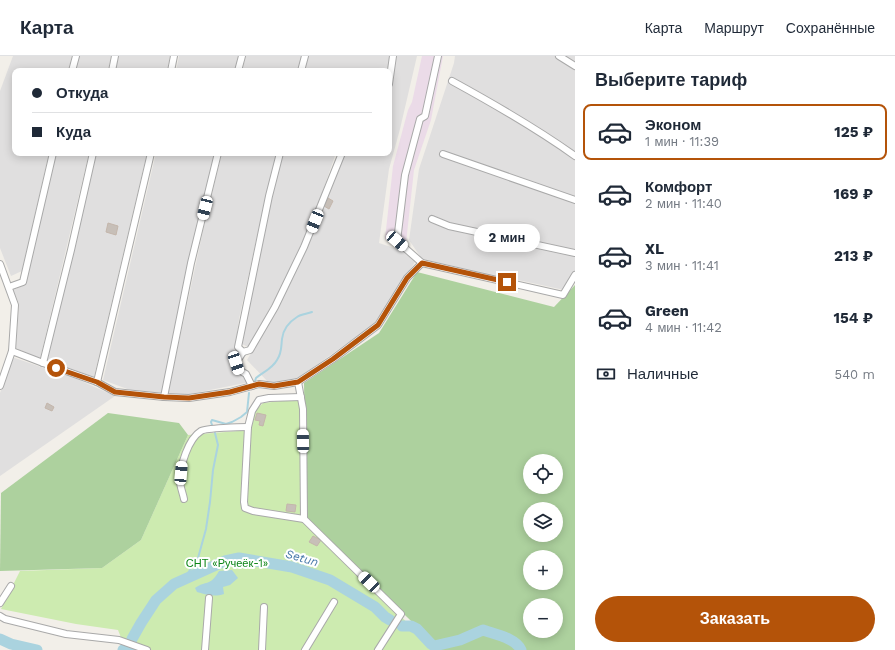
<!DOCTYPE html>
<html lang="ru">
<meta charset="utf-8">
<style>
body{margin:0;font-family:"Work Sans",sans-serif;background:#f6f6f7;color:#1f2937;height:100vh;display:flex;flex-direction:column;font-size:15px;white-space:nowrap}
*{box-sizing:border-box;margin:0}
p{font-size:13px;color:#747a83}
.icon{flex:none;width:22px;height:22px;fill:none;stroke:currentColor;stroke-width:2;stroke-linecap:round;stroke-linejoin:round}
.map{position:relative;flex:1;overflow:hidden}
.side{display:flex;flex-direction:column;background:#fff;width:320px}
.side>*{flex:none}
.banner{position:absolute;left:12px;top:12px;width:380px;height:88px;border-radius:8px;box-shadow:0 2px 10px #0003;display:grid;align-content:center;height:88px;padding:0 20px;background:#fff}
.tools{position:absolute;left:523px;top:398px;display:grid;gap:8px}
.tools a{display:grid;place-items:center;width:40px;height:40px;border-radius:50%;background:#fff;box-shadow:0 2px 10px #0003;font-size:20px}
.end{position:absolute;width:18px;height:18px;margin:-9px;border:5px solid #b45309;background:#fff;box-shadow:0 0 0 2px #fff}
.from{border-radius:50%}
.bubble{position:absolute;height:28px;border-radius:14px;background:#fff;box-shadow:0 2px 10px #0003;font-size:13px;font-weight:700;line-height:28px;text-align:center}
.car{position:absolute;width:12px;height:24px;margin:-12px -6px;border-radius:5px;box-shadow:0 0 3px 1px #0007;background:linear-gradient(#fff 24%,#345 0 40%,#fff 0 76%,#345 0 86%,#fff 0)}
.banner b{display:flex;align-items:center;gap:14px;height:38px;font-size:15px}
.banner b+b{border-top:1px solid #e0e1e3}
.banner i{width:10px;height:10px;background:#1f2937}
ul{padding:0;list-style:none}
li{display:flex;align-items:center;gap:12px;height:56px;margin:0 8px 6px;padding:0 12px;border:2px solid transparent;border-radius:8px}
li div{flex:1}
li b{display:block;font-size:15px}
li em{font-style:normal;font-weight:700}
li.current{border-color:#b45309}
li>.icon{width:36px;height:36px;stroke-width:1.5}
h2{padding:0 20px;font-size:18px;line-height:48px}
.pay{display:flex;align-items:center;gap:10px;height:44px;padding:0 20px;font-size:15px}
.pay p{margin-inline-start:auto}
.action{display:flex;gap:8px;margin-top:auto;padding:8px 20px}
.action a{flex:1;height:46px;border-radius:24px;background:#b45309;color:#fff;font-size:16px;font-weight:700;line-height:46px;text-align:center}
header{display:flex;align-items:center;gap:24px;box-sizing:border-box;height:56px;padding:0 20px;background:#fff;border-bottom:1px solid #e0e1e3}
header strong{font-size:19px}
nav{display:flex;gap:22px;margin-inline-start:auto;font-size:14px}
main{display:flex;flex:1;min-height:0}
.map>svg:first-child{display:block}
</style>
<header>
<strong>Карта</strong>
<nav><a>Карта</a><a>Маршрут</a><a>Сохранённые</a></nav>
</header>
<main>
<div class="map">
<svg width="575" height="594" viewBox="0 0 575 594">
<rect width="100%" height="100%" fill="#f2efe9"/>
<g fill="#e0dfdf">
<path d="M13 0H72L68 15H15V97H49L22 215 11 220 0 192V35Z"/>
<path d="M79 0H111L108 15H75Z"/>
<path d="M119 0H170L167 15H115Z"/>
<path d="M179 0H240L236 15H176Z"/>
<path d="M246 0H303L299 15H242Z"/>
<path d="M308 0H390L387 15H304Z"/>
<path d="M396 0H417L400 73 389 113 379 187 403 195 415 206 374 268 297 323 269 327 247 304 290 229 345 97H389V49Z"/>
<path d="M455 0H575V216L564 234 422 203 409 184 419 113 454 7Z"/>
<path d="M56 97H89L40 303 16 292 19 248 13 234 25 229Z"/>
<path d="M96 97H147L94 321 46 304 74 193Z"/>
<path d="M156 97H217L162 337 130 334 103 324Z"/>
<path d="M222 97H277L266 139 239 263 232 312 245 319 250 326 180 340 168 337 204 170Z"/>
<path d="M282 97H336L315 157 287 222 248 291 242 288 271 139Z"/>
<path d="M12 301 79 324 115 340 0 420V337Z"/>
</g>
<path fill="#ebdbe8" d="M422 0H443L431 64 414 114 406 187 385 183 393 110 408 54 412 46Z"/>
<path fill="#cdebb0" d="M300 343 302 463 435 594H126L118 574 76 568 1 553 20 515 102 512 141 484 188 379 251 374V370L255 355 263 347Z"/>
<g fill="#add19e" fill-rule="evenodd">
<path d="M417 216 554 251 575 229V594H441L306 463 304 327 379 277ZM530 405H556V431H530ZM530 453H556V479H530ZM530 501H556V527H530ZM530 549H556V575H530Z"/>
<path d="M108 357 179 367 188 379 141 484 102 512 0 515 1 437Z"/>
</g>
<path fill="#aad3df" d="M232 514 238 522 230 529 223 531 224 538C215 541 206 539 197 536L195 532C206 524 210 531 219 515Z"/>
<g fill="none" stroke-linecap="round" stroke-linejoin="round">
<g stroke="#aad3df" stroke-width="2">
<path d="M255 325 256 322C263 316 272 313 277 304 282 297 281 291 282 283 283 274 289 266 297 261 301 258 307 258 312 256"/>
<path d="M213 372 211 366 212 364 226 368 232 366 241 361 247 356 249 337"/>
<path d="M184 523 198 502 206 473 210 446 213 414 218 389 215 377"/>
</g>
<g stroke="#aad3df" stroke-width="11">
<path d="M402 570H411L417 573 431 588 434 590 460 584 483 574C494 578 516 582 521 594"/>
<path d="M0 583 11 588 37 594"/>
<path d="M132 583 141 567 156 544 174 528 225 505 239 502 292 511 330 524 375 551 385 561 390 564"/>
<path d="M123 594 127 592 130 594"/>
</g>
</g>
<g fill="#c7bfb8" stroke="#c4b6ab">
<path d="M328 142 333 145 329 153 324 150Z"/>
<path d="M108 167 118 170 116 179 106 176Z"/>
<path d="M47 347 54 351 52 355 45 352Z"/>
<path d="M257 357 266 359 263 370 259 369 260 365 255 364Z"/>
<path d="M287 448 296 449 295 456 286 455Z"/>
<path d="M313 480 321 484 317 490 309 486Z"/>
</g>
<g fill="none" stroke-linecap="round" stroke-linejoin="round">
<g stroke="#a9a9a9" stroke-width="8">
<g id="minor">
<path d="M438 0 425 60 420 63 405 119 397 185 422 207 563 239 575 219"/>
<path d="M559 0 575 10"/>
<path d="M72 15 76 0"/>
<path d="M112 15 115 0"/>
<path d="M171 15 174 0"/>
<path d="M238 15 242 0"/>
<path d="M301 15 305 0"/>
<path d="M452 25C494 48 536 72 575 100"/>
<path d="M389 28 393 0"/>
<path d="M280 97 269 140 238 291 243 296 250 294 275 251 304 191 342 97"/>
<path d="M443 98 575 144"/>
<path d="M432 163 449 170 575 197"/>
<path d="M0 208 15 249 12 295 0 330"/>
<path d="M9 231 23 226 53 97"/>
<path d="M12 295 43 307 97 326 115 336 164 341 189 342 230 336 259 328 274 330 298 326 333 303 378 269 407 222 422 207"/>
<path d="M243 296 236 307 239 314 246 318 252 330"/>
<path d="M43 307 71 194 93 97"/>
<path d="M97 326 151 97"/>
<path d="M298 326 303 353 304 463 401 558 378 594"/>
<path d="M164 341 191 207 218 97"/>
<path d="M301 341 269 342 259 344 252 355 248 371 244 446 245 452 253 455 304 463"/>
<path d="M184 443C183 437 180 431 180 425 180 410 188 383 201 375 206 372 241 371 248 371"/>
<path d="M0 547 11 530"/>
<path d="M0 560 5 563 66 578 119 584 147 594"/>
<path d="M205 594 209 542"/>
<path d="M262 594 264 551"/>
<path d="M305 594 334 546"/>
</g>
</g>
<use href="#minor" stroke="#fff" stroke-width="6"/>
</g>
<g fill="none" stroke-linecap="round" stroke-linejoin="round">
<path stroke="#b45309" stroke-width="5" d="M56 312 97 326 115 336 164 341 189 342 230 336 259 328 274 330 298 326 333 303 378 269 407 222 422 207 507 226"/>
</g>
<g text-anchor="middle" stroke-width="4" stroke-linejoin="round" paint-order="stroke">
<g font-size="11" fill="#0c8416" stroke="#fff">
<text x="227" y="511">СНТ «Ручеёк-1»</text>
</g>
<g font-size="12" font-style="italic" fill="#4a7aab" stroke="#fff">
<text transform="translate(302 502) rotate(16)" y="4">Setun</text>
</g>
</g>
</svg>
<div class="tools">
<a><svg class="icon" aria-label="locate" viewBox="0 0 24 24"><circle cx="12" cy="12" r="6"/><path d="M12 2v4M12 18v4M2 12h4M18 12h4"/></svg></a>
<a><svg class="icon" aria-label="layers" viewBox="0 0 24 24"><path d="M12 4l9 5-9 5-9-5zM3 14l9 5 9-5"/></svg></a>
<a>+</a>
<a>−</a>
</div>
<i class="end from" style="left:56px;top:312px"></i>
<i class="end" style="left:507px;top:226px"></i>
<div class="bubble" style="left:474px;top:168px;width:66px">2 мин</div>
<i class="car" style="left:205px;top:152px;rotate:194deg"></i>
<i class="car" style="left:315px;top:165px;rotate:202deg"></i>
<i class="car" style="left:397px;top:185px;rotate:131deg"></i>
<i class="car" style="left:236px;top:307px;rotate:162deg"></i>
<i class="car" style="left:303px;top:385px;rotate:359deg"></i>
<i class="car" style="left:181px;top:417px;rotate:5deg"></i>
<i class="car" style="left:369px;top:526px;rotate:314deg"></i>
<div class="banner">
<b><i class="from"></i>Откуда</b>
<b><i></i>Куда</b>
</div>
</div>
<section class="side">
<h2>Выберите тариф</h2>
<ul>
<li class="current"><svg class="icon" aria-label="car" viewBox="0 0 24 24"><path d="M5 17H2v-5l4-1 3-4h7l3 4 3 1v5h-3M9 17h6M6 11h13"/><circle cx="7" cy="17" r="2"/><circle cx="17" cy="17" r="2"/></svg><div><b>Эконом</b><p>1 мин · 11:39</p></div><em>125 ₽</em></li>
<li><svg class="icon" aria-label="car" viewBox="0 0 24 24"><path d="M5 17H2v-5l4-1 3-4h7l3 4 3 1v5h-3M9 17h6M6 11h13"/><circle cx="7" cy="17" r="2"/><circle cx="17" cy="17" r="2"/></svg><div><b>Комфорт</b><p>2 мин · 11:40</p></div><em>169 ₽</em></li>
<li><svg class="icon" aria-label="car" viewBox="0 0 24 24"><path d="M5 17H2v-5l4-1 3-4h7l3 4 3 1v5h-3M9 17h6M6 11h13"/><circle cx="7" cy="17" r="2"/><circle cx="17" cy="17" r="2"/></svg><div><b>XL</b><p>3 мин · 11:41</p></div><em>213 ₽</em></li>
<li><svg class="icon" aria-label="car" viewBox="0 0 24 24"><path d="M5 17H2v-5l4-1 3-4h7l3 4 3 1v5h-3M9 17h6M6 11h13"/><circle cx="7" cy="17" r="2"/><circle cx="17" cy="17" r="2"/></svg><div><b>Green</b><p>4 мин · 11:42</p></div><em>154 ₽</em></li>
</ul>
<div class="pay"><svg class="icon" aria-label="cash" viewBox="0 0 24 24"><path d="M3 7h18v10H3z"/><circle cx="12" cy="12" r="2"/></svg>Наличные<p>540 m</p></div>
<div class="action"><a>Заказать</a></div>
</section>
</main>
